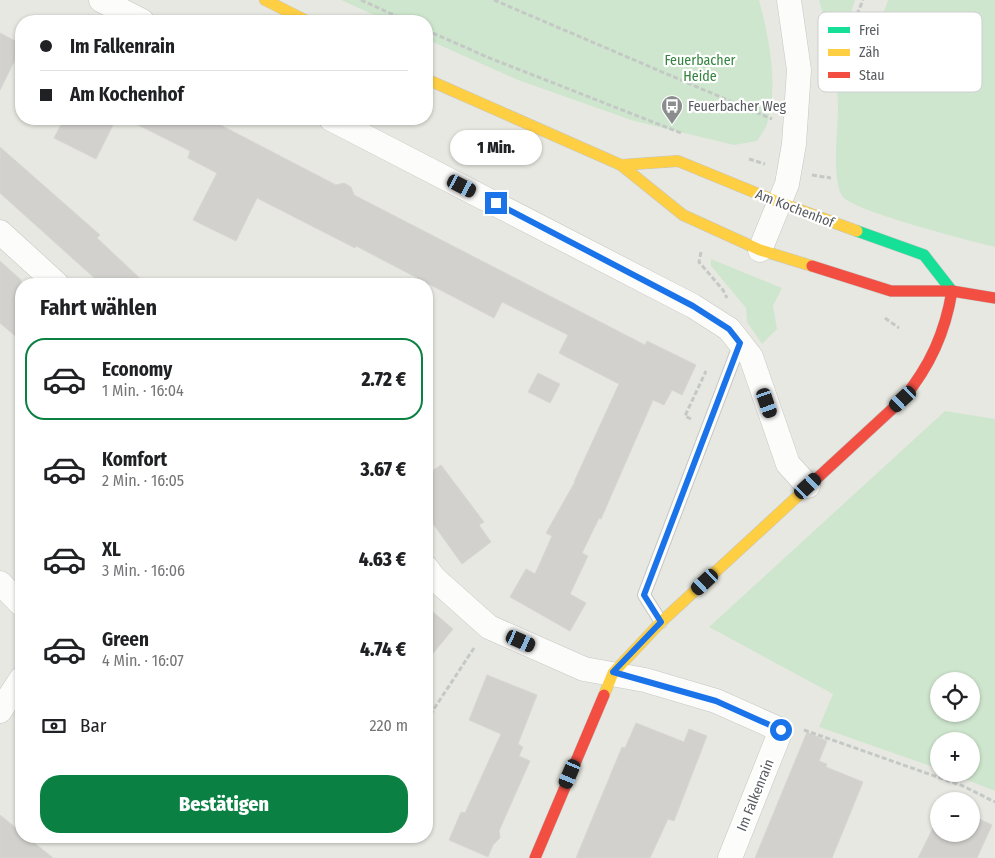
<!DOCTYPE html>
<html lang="de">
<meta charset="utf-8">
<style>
body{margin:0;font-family:"Fira Sans Condensed",sans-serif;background:#f2f2f2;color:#202124;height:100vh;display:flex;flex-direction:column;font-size:19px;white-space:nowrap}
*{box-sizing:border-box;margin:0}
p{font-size:16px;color:#757577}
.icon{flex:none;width:28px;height:28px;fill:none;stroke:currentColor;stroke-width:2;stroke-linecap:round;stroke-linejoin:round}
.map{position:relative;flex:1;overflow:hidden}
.drawer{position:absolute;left:15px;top:278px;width:418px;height:565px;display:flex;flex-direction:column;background:#fff;border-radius:20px;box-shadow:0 1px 4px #0004}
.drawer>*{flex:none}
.guide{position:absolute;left:15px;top:15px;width:418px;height:110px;border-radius:20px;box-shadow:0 1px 4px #0004;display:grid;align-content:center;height:110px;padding:0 25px;background:#fff}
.buttons{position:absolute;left:930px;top:672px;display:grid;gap:10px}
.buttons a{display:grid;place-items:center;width:50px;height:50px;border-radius:50%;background:#fff;box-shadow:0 1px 4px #0004;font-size:25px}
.end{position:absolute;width:22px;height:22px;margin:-11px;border:6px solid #1a73e8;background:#fff;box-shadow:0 0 0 2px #fff}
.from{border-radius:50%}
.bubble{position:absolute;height:35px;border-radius:18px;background:#fff;box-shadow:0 1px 4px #0004;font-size:16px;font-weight:800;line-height:35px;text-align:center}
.car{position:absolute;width:15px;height:30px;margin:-15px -8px;border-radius:6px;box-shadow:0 0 4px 1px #0007;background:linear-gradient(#222 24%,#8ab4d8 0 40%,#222 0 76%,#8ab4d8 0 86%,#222 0)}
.guide b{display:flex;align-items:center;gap:18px;height:48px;font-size:19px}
.guide b+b{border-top:1px solid #e0e0e0}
.guide i{width:12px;height:12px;background:#202124}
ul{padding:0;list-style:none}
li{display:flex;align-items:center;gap:15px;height:82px;margin:0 10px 8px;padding:0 15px;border:2px solid transparent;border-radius:20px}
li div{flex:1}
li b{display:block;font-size:19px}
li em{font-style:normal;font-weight:800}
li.current{border-color:#0b8043}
li>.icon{width:45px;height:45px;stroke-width:1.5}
h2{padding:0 25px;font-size:22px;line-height:60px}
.pay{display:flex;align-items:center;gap:12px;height:55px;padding:0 25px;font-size:19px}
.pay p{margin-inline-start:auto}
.action{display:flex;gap:10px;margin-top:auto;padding:10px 25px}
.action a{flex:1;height:58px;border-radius:20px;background:#0b8043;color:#fff;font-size:20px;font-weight:800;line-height:58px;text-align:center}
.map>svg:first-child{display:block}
</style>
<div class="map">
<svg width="995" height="858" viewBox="0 0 995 858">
<rect width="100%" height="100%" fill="#e8e8e2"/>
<g fill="#cfe6ce" fill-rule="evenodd">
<path d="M341 0H759C769 38 779 85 767 124 765 130 760 136 757 141L734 145 634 121 518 80 426 39V21H387Z"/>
<path d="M819 0H855L847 25H826Z"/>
<path d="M888 0H995V247C971 241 856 212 843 197 831 182 838 127 838 107 838 94 836 82 835 69L864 70Z"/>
<path d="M711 259 782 288 773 306 777 329 762 344 747 322 746 308 711 266Z"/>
<path d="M945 411 995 419V791L952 774H971V741H939V769L819 727 833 694 709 627ZM939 681H971V714H939Z"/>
</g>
<g fill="#d2d1cd" stroke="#d8d6d1">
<path d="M0 33 21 44V48L0 90Z"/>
<path d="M64 119H116L96 159 54 138Z"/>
<path d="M126 119H209L336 185 344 183 351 187 354 195 645 345 647 341 696 365 682 395 672 390 664 405 653 400 601 519 599 518 582 553 588 556 570 594 586 603 570 631 510 597 526 569 535 574 552 536 546 533 576 480 574 482 619 384 559 353 568 335 502 302 494 318 356 246 355 248 257 198 236 241 193 220 217 173 188 158 190 151Z"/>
<path d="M0 147 100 235 97 238 146 284H101L0 193Z"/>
<path d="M0 261 21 280V341L0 323Z"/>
<path d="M538 373 560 384 550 403 528 392Z"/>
<path d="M441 465 484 522 479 525 491 542 462 564 426 514V475Z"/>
<path d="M426 606 453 629 426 662Z"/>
<path d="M487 675 537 695 518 744 523 747 519 756 530 761 499 831 500 838 493 845 488 857 449 840 461 812 465 813 501 734 469 720Z"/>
<path d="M636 723 684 742 689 729 707 736 674 821 668 819 650 858H576L622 747 625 748Z"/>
<path d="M807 732 827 741 819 761 827 764 826 767 863 782 832 858H755Z"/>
<path d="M0 815 21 832V836H26L53 858H0Z"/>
<path d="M971 815 992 825 977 858H918L939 816V834H971Z"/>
</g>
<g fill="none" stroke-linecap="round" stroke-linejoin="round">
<g stroke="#c5c6c4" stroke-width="14">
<path id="lane" d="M661 622 644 595 740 343"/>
</g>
<g stroke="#c5c6c4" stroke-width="25">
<g id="street">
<path d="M101 0 142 21"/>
<path d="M331 119 693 306 729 329 751 357 788 464 808 486"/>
<path d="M0 232 57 284"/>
<path d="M760 250 787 184 794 144 799 70 789 0"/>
<path d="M426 567 434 578 489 627 584 669 645 680 716 701 781 730 730 858"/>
<path d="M0 583 21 604"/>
<path d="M0 711 21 679"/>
</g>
</g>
<g stroke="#c5c5c4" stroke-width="12">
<path id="fast" d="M857 231 924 255 952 291"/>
</g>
<g stroke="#c5c5c4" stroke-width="12">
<g id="slow">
<path d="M265 0 307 21"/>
<path d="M426 79 621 165 683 215 760 250 812 266"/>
<path d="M621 165 678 161 778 202 857 231"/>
<path d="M604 695 613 673 661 622 813 482"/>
</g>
</g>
<g stroke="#c5c5c4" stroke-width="12">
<g id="jam">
<path d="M812 266 891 291H952L995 298"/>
<path d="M813 482 903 399C930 366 945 333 952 291"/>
<path d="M535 858 604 695"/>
</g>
</g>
<g stroke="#c4c9c6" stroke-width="3" stroke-dasharray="5 2.5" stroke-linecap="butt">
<path d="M361 0 407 21"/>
<path d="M494 0 772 119"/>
<path d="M426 30 487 57 681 133"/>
<path d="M842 50 867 61"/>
<path d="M823 60 842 50 863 0"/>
<path d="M749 159 765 164"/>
<path d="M812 175 831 178"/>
<path d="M701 252 699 262 723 290 727 298"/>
<path d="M885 318 899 328"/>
<path d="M691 419 685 416 706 371"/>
<path d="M426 721 474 648"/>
<path d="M804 730 963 786 995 802"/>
</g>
<use href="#lane" stroke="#fcfcfb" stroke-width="12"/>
<use href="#street" stroke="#fcfcfb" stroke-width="24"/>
<use href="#fast" stroke="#16e098" stroke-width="11"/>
<use href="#slow" stroke="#ffcf43" stroke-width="11"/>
<use href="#jam" stroke="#f24e42" stroke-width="11"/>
</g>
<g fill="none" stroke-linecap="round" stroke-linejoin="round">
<path stroke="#1a73e8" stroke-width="6" d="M496 203 693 306 729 329 740 343 644 595 661 622 613 672 716 701 781 730"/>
</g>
<defs>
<g id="bus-pin" transform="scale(1.125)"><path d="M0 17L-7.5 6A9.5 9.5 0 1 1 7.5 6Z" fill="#8a8c8e" stroke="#fff"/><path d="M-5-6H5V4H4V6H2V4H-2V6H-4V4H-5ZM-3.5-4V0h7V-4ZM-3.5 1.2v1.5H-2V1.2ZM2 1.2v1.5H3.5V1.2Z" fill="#fff"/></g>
</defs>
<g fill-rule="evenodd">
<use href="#bus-pin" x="672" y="106"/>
</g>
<g text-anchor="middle" stroke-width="4.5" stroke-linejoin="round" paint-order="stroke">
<g font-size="14" fill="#34843f" stroke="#fff">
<text x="700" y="65">Feuerbacher<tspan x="700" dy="16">Heide</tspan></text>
</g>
<g font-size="14" fill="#585b60" stroke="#fff" text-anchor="start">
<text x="688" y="111">Feuerbacher Weg</text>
</g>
<g font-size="14" fill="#585b60" stroke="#fff">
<text transform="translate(795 208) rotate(21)" y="5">Am Kochenhof</text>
<text transform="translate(755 795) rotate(-68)" y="5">Im Falkenrain</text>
</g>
</g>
<rect x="818" y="12" width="164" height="80" rx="8" fill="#fff" stroke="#cdcecf" stroke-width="1"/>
<rect x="828" y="27" width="22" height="6" fill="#16e098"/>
<rect x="828" y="49" width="22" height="7" fill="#ffcf43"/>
<rect x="828" y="72" width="22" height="6" fill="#f24e42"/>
<g font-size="14" fill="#585b60">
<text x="859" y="35">Frei</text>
<text x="859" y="57">Zäh</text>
<text x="859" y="80">Stau</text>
</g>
</svg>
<div class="buttons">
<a><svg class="icon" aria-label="locate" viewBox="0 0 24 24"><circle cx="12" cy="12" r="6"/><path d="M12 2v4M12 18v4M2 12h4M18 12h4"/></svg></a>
<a>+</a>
<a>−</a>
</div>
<i class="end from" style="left:781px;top:730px"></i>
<i class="end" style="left:496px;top:203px"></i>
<div class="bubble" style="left:450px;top:130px;width:92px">1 Min.</div>
<i class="car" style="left:462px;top:186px;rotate:117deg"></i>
<i class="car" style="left:903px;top:399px;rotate:227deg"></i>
<i class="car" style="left:767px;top:403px;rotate:161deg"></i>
<i class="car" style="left:808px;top:486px;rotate:47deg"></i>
<i class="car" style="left:705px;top:582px;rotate:227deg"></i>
<i class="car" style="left:521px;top:641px;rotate:114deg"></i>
<i class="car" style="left:570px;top:774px;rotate:203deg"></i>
<div class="guide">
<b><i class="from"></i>Im Falkenrain</b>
<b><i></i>Am Kochenhof</b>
</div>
<section class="drawer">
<h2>Fahrt wählen</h2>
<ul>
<li class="current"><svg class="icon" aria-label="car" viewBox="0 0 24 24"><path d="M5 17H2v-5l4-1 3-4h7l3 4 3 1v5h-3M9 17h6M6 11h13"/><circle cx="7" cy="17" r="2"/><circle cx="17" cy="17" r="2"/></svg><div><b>Economy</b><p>1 Min. · 16:04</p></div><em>2.72 €</em></li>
<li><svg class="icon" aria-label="car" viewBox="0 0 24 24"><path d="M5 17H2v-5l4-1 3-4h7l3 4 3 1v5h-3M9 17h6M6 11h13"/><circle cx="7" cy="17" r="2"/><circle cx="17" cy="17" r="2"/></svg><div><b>Komfort</b><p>2 Min. · 16:05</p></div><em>3.67 €</em></li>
<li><svg class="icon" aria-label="car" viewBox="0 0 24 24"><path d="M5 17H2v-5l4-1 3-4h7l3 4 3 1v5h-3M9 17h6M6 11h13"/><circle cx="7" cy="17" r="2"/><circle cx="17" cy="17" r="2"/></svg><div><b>XL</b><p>3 Min. · 16:06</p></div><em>4.63 €</em></li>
<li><svg class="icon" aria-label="car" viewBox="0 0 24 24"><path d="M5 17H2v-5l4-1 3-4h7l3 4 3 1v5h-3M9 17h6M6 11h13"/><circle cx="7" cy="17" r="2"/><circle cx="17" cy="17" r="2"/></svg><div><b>Green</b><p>4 Min. · 16:07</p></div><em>4.74 €</em></li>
</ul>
<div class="pay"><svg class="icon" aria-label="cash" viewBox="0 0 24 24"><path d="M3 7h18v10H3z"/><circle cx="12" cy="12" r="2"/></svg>Bar<p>220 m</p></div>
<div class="action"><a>Bestätigen</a></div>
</section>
</div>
